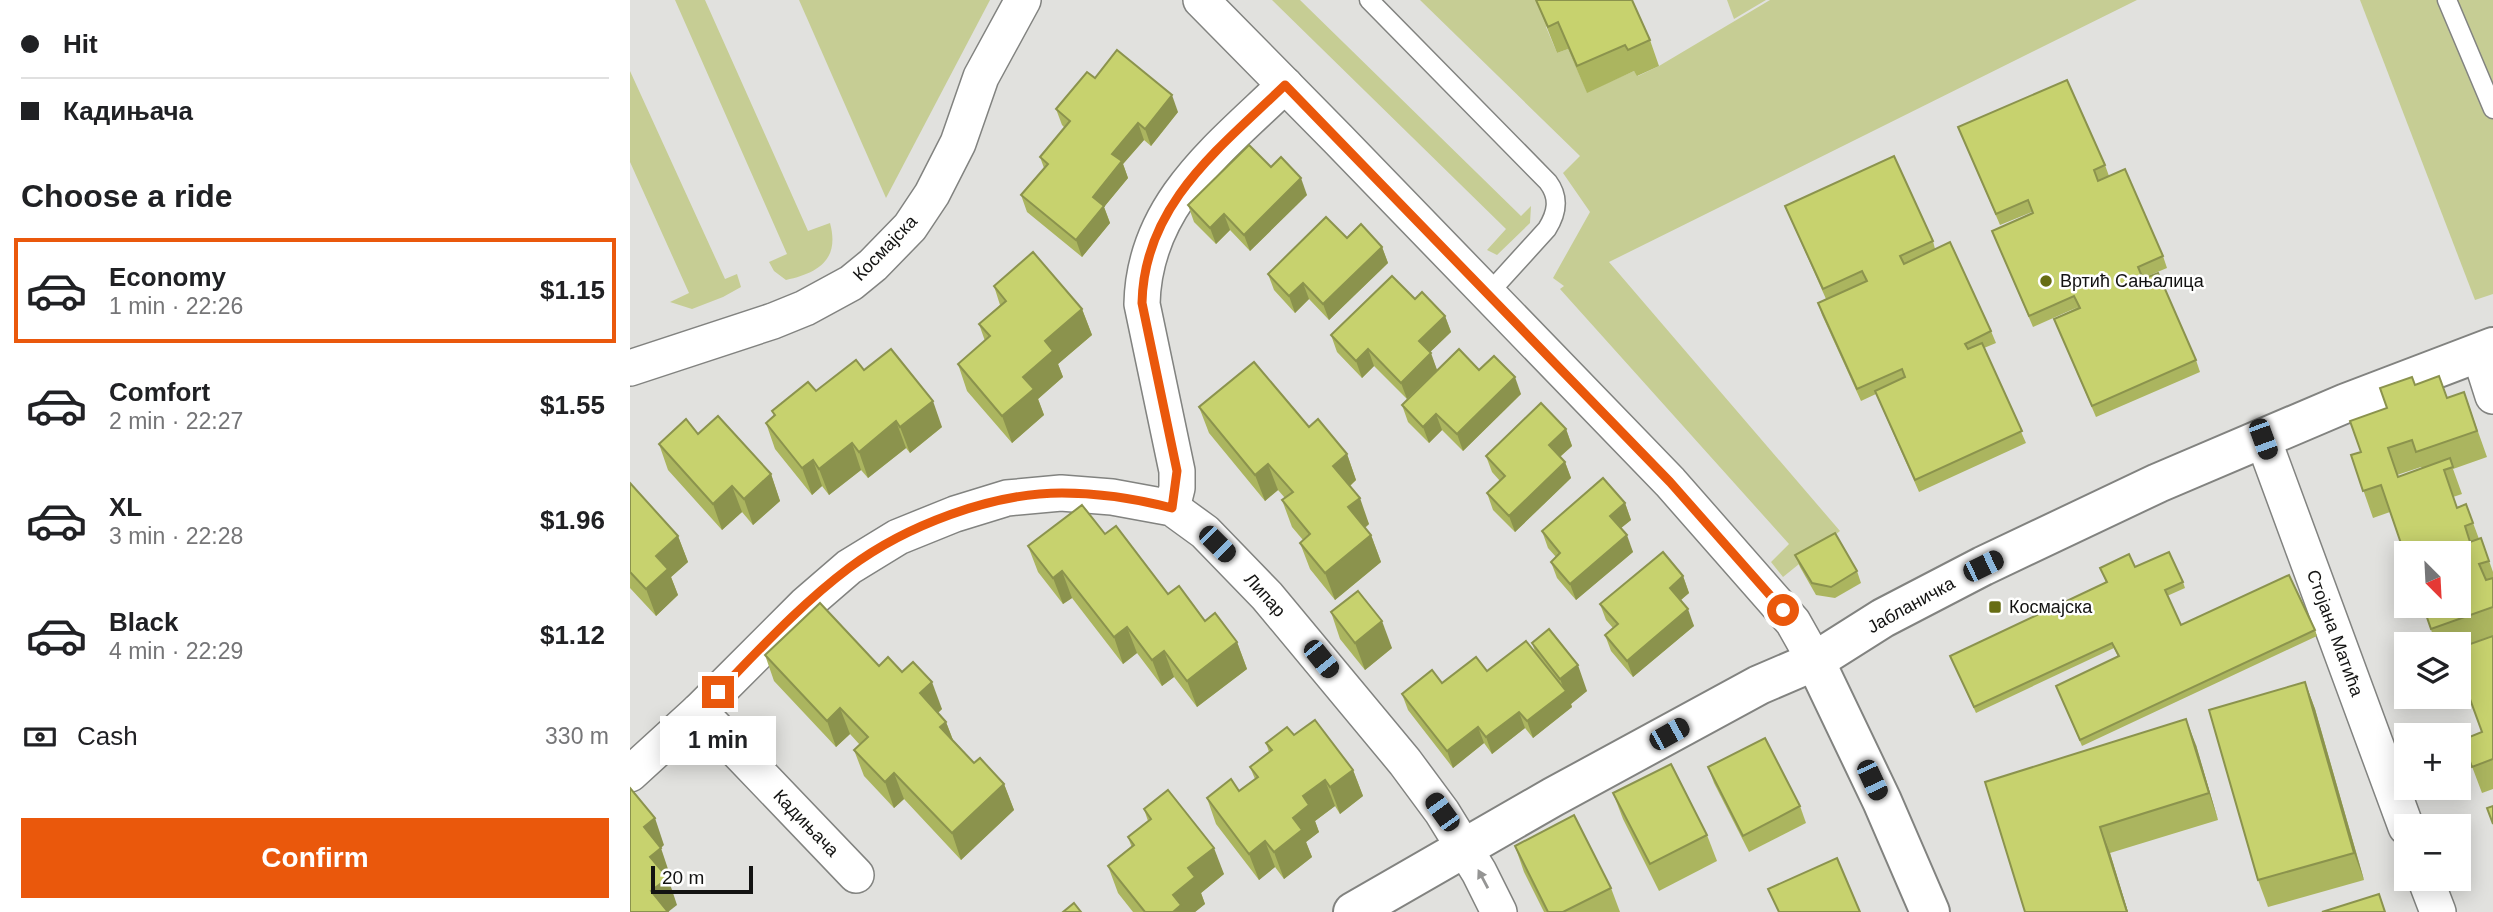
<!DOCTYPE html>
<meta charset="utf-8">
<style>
body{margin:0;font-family:Arial,sans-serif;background:#f2f2f2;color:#202124;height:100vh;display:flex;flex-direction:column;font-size:26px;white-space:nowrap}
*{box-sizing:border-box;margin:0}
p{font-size:23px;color:#757577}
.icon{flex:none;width:38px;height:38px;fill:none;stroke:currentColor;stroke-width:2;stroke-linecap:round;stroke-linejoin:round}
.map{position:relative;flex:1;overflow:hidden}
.panel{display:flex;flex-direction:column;background:#fff;width:630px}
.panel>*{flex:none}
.banner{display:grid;align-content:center;height:154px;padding:0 21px;background:#fff}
.needle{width:46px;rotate:156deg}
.controls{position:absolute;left:1764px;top:541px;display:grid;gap:14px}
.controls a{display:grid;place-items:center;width:77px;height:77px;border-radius:0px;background:#fff;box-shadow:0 4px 18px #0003;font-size:35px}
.scale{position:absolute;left:21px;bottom:18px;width:102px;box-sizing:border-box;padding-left:7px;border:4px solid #131312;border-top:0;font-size:19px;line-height:24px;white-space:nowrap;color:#131312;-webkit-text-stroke:5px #fffffe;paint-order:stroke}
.end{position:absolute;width:32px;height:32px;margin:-16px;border:9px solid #ea580c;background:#fff;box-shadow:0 0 0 4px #fff}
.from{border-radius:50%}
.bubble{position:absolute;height:49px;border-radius:0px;background:#fff;box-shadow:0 4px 18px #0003;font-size:23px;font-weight:800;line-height:49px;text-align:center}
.car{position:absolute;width:21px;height:42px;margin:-21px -10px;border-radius:9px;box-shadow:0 0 5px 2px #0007;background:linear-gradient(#222 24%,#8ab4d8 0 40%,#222 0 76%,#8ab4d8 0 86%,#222 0)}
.banner b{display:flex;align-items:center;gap:24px;height:66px;font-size:26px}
.banner b+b{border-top:2px solid #e0e0e0}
.banner i{width:18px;height:18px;background:#202124}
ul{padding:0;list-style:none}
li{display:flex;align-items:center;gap:21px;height:105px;margin:0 14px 10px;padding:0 7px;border:4px solid transparent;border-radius:0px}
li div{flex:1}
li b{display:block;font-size:26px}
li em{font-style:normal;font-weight:800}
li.current{border-color:#ea580c}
li>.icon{width:63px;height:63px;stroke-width:1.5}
h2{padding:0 21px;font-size:32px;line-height:84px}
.pay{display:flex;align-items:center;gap:18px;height:77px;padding:0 21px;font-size:26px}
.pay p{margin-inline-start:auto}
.cta{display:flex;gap:14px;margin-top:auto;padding:14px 21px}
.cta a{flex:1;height:80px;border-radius:0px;background:#ea580c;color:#fff;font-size:28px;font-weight:800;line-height:80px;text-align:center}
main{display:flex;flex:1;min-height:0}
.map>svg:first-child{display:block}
</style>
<main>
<section class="panel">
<div class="banner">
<b><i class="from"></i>Hit</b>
<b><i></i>Кадињача</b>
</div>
<h2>Choose a ride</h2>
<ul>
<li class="current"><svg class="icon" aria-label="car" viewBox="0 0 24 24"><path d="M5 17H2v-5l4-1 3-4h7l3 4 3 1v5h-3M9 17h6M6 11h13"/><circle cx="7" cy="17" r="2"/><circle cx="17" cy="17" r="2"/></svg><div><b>Economy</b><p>1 min · 22:26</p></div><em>$1.15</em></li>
<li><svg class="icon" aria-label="car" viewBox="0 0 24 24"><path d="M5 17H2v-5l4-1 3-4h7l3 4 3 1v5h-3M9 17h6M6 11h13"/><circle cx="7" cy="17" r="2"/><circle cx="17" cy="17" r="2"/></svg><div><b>Comfort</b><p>2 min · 22:27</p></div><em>$1.55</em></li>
<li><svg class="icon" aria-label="car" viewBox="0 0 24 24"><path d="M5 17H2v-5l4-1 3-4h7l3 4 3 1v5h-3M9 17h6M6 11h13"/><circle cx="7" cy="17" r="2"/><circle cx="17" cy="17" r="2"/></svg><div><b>XL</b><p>3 min · 22:28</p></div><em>$1.96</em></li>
<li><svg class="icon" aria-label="car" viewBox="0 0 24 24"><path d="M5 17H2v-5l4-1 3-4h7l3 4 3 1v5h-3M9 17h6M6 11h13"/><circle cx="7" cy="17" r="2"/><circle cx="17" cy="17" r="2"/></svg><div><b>Black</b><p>4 min · 22:29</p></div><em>$1.12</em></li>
</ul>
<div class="pay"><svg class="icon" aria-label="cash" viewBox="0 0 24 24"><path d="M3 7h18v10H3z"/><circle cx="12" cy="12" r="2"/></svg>Cash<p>330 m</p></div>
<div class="cta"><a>Confirm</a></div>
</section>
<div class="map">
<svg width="1863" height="912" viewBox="0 0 1863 912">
<rect width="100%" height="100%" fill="#e1e1de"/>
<g fill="#c6cd94">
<path d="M45 0H75L178 231 200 223C210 260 188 273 156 280L144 271 139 262 157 254Z"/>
<path d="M169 0H360L256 198Z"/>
<path d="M642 0H670L891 216 901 206 900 223 867 255 857 250 876 229Z"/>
<path d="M790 0H918L916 27 927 53 938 49 957 92 1004 71 1008 76 1029 66 1140 0H1507L979 262 1210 531 1153 577 1141 562 1159 544 930 289 934 286 923 278 960 212 933 173 950 156Z"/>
<path d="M1097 0H1136L1104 19Z"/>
<path d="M1730 0H1863V294L1845 300Z"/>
<path d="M0 71 95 279 107 274 111 287 93 297 62 309 40 302 59 293 0 162Z"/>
</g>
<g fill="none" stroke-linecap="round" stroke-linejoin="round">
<g stroke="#828380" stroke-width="21">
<g id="lane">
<path d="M739 0 918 182C930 198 927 213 917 229L857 295"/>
<path d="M1817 0 1863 109"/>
</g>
</g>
<g stroke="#828380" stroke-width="38">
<g id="street">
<path d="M571 0 708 139 1040 482 1163 622 1185 661"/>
<path d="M1849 352 1863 396"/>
<path d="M0 368 143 321 175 308 221 283 243 265 280 227 302 194 328 143 351 77 393 0"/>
<path d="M1633 439 1776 827"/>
<path d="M542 508 547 488V471L512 304C514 204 590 148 655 85"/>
<path d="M69 711 226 875"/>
<path d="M0 774 69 711 175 605 219 567 268 537 325 514 377 498 431 493 482 497 542 508 575 532 637 596 775 762 812 812 849 872 869 912"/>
<path d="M1795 878 1808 912"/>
</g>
</g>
<g stroke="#828380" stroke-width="42">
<g id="secondary">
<path d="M1185 661 1252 801 1300 912"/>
<path d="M723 912 923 797 1129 685 1185 661 1253 618 1353 566 1528 483 1716 403 1863 347"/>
</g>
</g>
<use href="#lane" stroke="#fff" stroke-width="18"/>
<use href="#street" stroke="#fff" stroke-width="35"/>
<use href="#secondary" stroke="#fff" stroke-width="38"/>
</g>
<g fill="#abb55f" fill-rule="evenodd">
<path d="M906 0 1020 40 1029 66 1007 76 1004 71 957 93 938 49 927 53Z"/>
<path d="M465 78 548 112 521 146 514 140 493 164 498 178 474 207 480 223 452 257 397 212 391 195 414 168 410 157 435 128 432 125 426 109Z"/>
<path d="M1328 127 1475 165 1479 176 1533 256 1537 268 1513 278 1566 360 1570 372 1466 417 1424 319 1448 307 1403 327 1362 231 1402 213V212L1370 225Z"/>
<path d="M641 167 677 195 620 251 600 230 586 244 564 222 558 205Z"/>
<path d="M1155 206 1303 241 1305 249 1361 331 1366 343 1354 348 1396 443 1289 492 1246 394 1231 401 1192 315 1188 303 1196 299Z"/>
<path d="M717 238 752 247 758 263 699 320 679 299 665 313 644 290 638 274Z"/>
<path d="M364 286 452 309 462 335 428 364 433 377 408 399 414 415 382 443 337 391 328 364 355 341 349 324 370 305Z"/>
<path d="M785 299 815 316 821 332 800 352 807 370 777 399 744 366 732 378 707 352 701 335Z"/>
<path d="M234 370 312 427 280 453 276 448 238 478 231 470 199 495 192 486 182 495 145 449 136 423 144 416 142 411Z"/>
<path d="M849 370 891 394 833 451 812 430 799 443 778 422 772 405Z"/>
<path d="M1785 385 1817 398 1834 392 1857 457 1823 469 1832 494 1823 497 1827 507 1836 504 1849 539 1851 538 1863 572V789L1852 793 1832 740 1852 732 1829 669V644H1806L1760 512 1743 518 1721 455 1731 452 1757 408ZM1791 467 1792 468 1768 477 1767 475Z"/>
<path d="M569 407 679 427 717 454 726 480 720 486 739 524 735 528 741 535 751 562 705 600 680 569 670 543 673 540 662 527 652 500 655 498 648 490 635 501 579 433Z"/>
<path d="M936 429 942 446 930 457 935 462 941 478 885 532 863 510 857 493 870 481 862 472 856 456Z"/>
<path d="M68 434 141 474 150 501 123 525 112 512 92 530 38 470 29 444Z"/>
<path d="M0 483 48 536 58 562 41 577 48 595 26 616 0 588Z"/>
<path d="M995 503 1001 520 991 528 1003 552 946 600 927 578 921 562 926 557 918 548 912 531Z"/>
<path d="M475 534 538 594 607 642 617 669 567 707 544 677 532 686 507 653 493 664 442 598 433 604 408 572 398 546Z"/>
<path d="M1165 555 1227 571 1231 583 1205 598 1186 595 1170 567Z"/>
<path d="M1505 567 1553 582 1555 588 1537 596 1551 625 1685 630 1687 636 1452 746 1426 686 1488 657 1484 648 1346 713 1320 656 1476 582 1470 568Z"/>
<path d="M1053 576 1059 593 1051 600 1064 626 1003 677 981 651 975 635 983 628 976 620 970 604Z"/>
<path d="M701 612 762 648 735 670 710 639Z"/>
<path d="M902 643 957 691 941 704 942 707 903 738 895 728 862 754 854 743 823 768 778 710 772 694 857 671 906 654Z"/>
<path d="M135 655 249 666 272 672 312 709 308 713 316 722 323 740 344 763 374 784 384 810 331 860 274 799 264 808 234 776 224 750 230 745 220 734 206 747 144 681Z"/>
<path d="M1675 682 1685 709 1734 880 1638 907 1628 880Z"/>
<path d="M664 735 723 770 733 796 710 814 705 806 685 821 689 832 676 842 682 857 654 879 645 867 629 880 586 824 577 798 609 791 625 779 620 767 639 752 636 743Z"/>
<path d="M1566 745 1588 820 1480 853 1498 912H1395L1355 782Z"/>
<path d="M1078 767 1170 806 1176 823 1119 852 1084 783Z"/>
<path d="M983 793 1077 835 1087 861 1029 891 993 819Z"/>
<path d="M514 809 594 874 571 893 575 904 565 912H503L488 893 478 866 502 848 498 837 518 821Z"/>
<path d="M885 846 981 888 990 912H914L894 872Z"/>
</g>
<g fill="#8b934d">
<path d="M542 95 548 112 521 146 515 129Z"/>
<path d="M508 123 514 140 493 164 498 178 474 207 480 223 452 257 446 240 463 197 482 154Z"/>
<path d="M671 178 677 195 620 251 614 235Z"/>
<path d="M594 214 600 230 586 244 580 228Z"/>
<path d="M752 247 758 263 699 320 693 304Z"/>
<path d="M673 283 679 299 665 313 659 296Z"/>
<path d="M452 309 462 335 428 364 433 377 408 399 414 415 382 443 372 416 393 377 415 341Z"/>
<path d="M815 316 821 332 795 357 789 341Z"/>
<path d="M738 349 744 366 732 378 726 361Z"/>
<path d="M801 353 807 370 777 399 771 383Z"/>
<path d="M885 377 891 394 833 451 827 434Z"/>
<path d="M303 401 312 427 280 453 270 427Z"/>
<path d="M806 414 812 430 799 443 793 427Z"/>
<path d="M266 421 276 448 238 478 229 452Z"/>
<path d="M936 429 942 446 925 461 919 445Z"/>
<path d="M222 443 231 470 199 495 189 469Z"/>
<path d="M717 454 726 480 713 492 703 466Z"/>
<path d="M183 460 192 486 182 495 172 468Z"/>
<path d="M935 462 941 478 885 532 879 516Z"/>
<path d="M638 464 648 490 635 501 625 475Z"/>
<path d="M141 474 150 501 123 525 114 499Z"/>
<path d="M102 486 112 512 92 530 83 504Z"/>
<path d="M730 498 739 524 727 534 718 507Z"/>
<path d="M995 503 1001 520 986 532 980 516Z"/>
<path d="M741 535 751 562 705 600 695 573Z"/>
<path d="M997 535 1003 552 946 600 940 584Z"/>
<path d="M48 536 58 562 41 577 48 595 26 616 16 589 26 556Z"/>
<path d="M432 571 442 598 433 604 423 578Z"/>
<path d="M1053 576 1059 593 1046 604 1040 588Z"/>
<path d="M1058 609 1064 626 1003 677 997 661Z"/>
<path d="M752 621 762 648 735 670 725 643Z"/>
<path d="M497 627 507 653 493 664 484 637Z"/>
<path d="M607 642 617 669 567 707 557 681Z"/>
<path d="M534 651 544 677 532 686 522 660Z"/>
<path d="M948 665 957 691 941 704 942 707 903 738 897 721 935 692 930 679Z"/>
<path d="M302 682 312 709 300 720 290 693Z"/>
<path d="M1675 682 1685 709 1734 880 1724 853Z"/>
<path d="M210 708 220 734 206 747 197 721Z"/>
<path d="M889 712 895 728 862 754 856 737Z"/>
<path d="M1556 719 1566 745 1588 820 1579 793Z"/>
<path d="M316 722 326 748 310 727Z"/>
<path d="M848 727 854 743 823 768 817 751Z"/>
<path d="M723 770 733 796 710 814 700 787Z"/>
<path d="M264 773 274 799 264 808 255 782Z"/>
<path d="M695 780 705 806 685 821 689 832 676 842 682 857 654 879 644 852 663 818 673 796Z"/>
<path d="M374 784 384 810 331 860 322 833Z"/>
<path d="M25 818 34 845 30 849 31 848 40 875 30 883 20 857 14 827Z"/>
<path d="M1470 827 1480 853 1498 912H1497Z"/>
<path d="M635 841 645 867 629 880 619 854Z"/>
<path d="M584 848 594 874 571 893 575 904 565 912H543V895L558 868Z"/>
<path d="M38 878 47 905 38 912 21 891Z"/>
</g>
<g fill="#c7d26e" stroke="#8b934d" stroke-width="2">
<path d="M906 0H1002L1020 40 998 50 995 45 947 66 928 22 918 27Z"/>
<path d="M487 50 542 95 515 129 508 123 482 154 492 161 463 197 474 206 446 240 391 195 418 164 410 157 440 121 426 109 457 72 465 78Z"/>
<path d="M1437 80 1475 165 1464 170 1468 181 1495 169 1533 256 1508 267 1513 279 1528 273 1566 360 1462 406 1424 319 1450 308 1444 296 1399 316 1362 231 1403 213 1398 200 1366 214 1328 127Z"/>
<path d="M619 145 641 167 651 157 671 178 614 235 594 214 580 228 558 205Z"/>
<path d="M1264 156 1303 241 1270 256 1274 264 1320 242 1361 331 1335 344 1338 349 1352 343 1392 431 1285 480 1245 391 1275 377 1272 369 1227 389 1188 303 1237 281 1232 271 1193 289 1155 206Z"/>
<path d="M696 217 717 238 731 224 752 247 693 304 673 283 659 296 638 274Z"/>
<path d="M403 252 452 309 415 341 423 351 393 377 404 389 372 416 328 364 360 336 349 324 376 301 364 286Z"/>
<path d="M762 276 785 299 792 292 815 316 789 341 801 353 771 383 738 349 726 361 701 335Z"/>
<path d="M261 349 303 401 270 427 266 421 229 452 222 443 189 469 183 460 172 468 136 423 145 415 142 411 178 382 186 391 226 360 234 370Z"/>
<path d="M829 349 849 370 864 356 885 377 827 434 806 414 793 427 772 405Z"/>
<path d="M624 362 679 427 688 419 717 454 703 466 730 498 718 507 741 535 695 573 670 543 680 534 652 500 663 492 638 464 625 475 569 407Z"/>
<path d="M1809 376 1817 398 1834 392 1847 431 1786 452 1782 440 1758 448 1768 477 1820 458 1823 467 1814 470 1827 508 1836 504 1843 523 1835 526 1840 542 1851 538 1859 561 1849 564 1856 580 1863 578V607L1801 629 1793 606H1829V553H1776V558L1751 485 1733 491 1721 455 1731 452 1720 421 1757 408 1750 388 1782 377 1785 385Z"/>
<path d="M911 403 936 429 919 445 935 462 879 516 857 493 875 476 856 456Z"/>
<path d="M88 416 141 474 114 499 102 486 83 504 29 444 56 419 68 434Z"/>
<path d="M973 478 995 503 980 516 997 535 940 584 921 562 930 553 912 531Z"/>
<path d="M0 483 48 536 26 556 38 569 16 589 0 572Z"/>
<path d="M452 505 475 534 486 526 538 594 549 586 575 621 585 613 607 642 557 681 534 651 522 660 497 627 484 637 432 571 423 578 398 546Z"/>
<path d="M1205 533 1227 571 1201 587 1182 583 1165 555Z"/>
<path d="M1033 552 1053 576 1040 588 1058 609 997 661 975 635 988 624 970 604Z"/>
<path d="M1539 552 1553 582 1535 590 1551 625 1659 575 1685 630 1450 740 1426 686 1489 656 1482 643 1344 707 1320 656 1477 582 1470 568 1499 554 1505 567Z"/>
<path d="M728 591 752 621 725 643 701 612Z"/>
<path d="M190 603 249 666 258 657 272 672 283 662 302 682 290 693 316 722 310 727 344 763 350 758 374 784 322 833 264 773 255 782 224 750 238 737 210 708 197 721 135 655Z"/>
<path d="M919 629 948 665 930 679 902 643Z"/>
<path d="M1863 636V759L1842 767 1832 740 1852 732 1829 669V648Z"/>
<path d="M896 641 936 691 897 721 889 712 856 737 848 727 817 751 772 694 802 670 812 683 846 657 857 671Z"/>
<path d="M1675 682 1724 853 1628 880 1579 710Z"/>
<path d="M1556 719 1579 793 1470 827 1497 912H1395L1355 782Z"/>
<path d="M685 720 723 770 700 787 695 780 673 796 679 805 663 818 672 830 644 852 635 841 619 854 577 798 601 779 609 791 628 777 620 767 642 750 636 743 657 727 664 735Z"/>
<path d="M1135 738 1170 806 1113 836 1078 767Z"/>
<path d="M1041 764 1077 835 1020 864 983 793Z"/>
<path d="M0 788 25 818 14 827 31 848 20 857 38 878 21 891 38 912H0Z"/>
<path d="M538 790 584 848 558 868 565 877 543 895 551 905 543 912H515L478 866 504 845 498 837 521 819 514 809Z"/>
<path d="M1863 806V824L1857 808Z"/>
<path d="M944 815 981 888 933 912H918L885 846Z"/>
<path d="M1207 858 1230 912H1149L1138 889Z"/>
<path d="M1749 894 1755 912H1692Z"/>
<path d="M444 903 451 912H433Z"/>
</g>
<defs><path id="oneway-solid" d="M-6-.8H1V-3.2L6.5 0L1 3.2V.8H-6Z" transform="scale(1.75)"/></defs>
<use fill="#959594" href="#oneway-solid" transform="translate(853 879) rotate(-118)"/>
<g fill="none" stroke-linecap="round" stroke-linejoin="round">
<path stroke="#ea580c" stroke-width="9" d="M88 692C130 649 171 604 219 568 275 526 361 493 432 493 468 493 507 499 542 508L547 471 512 303C514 204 590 148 655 85L1040 482 1153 610"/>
</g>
<g fill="#676d13" stroke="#fffffe" stroke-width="2.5">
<circle cx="1416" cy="281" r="7"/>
<rect x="1358" y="600" width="14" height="14" rx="3.5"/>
</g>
<g text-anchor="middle" stroke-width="5" stroke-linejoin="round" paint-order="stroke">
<g font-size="18" fill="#131312" stroke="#fffffe">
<text transform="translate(255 248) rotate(-46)" y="6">Космајска</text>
<text transform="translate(635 595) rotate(48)" y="6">Липар</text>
<text transform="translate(1281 605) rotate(-29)" y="6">Јабланичка</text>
<text transform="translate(1705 633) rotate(70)" y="6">Стојана Матића</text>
<text transform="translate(176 823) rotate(46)" y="6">Кадињача</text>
</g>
<g font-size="18" fill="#131312" stroke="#fffffe" text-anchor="start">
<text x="1430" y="287">Вртић Сањалица</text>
<text x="1379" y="613">Космајска</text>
</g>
</g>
</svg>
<div class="controls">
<a><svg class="needle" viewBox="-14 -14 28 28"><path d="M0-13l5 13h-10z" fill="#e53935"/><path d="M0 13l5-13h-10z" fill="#757577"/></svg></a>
<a><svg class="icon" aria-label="layers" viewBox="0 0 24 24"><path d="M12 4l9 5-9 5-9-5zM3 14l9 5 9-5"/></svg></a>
<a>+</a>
<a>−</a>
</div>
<div class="scale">20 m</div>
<i class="end from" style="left:1153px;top:610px"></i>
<i class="end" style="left:88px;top:692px"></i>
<div class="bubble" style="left:30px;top:716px;width:116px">1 min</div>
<i class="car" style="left:1633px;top:439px;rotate:160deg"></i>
<i class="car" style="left:587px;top:544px;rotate:135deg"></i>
<i class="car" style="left:1353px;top:566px;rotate:64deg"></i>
<i class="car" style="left:691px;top:659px;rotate:141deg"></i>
<i class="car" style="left:1039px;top:734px;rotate:61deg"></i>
<i class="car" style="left:1242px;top:780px;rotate:155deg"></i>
<i class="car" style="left:812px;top:812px;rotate:324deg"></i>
</div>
</main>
